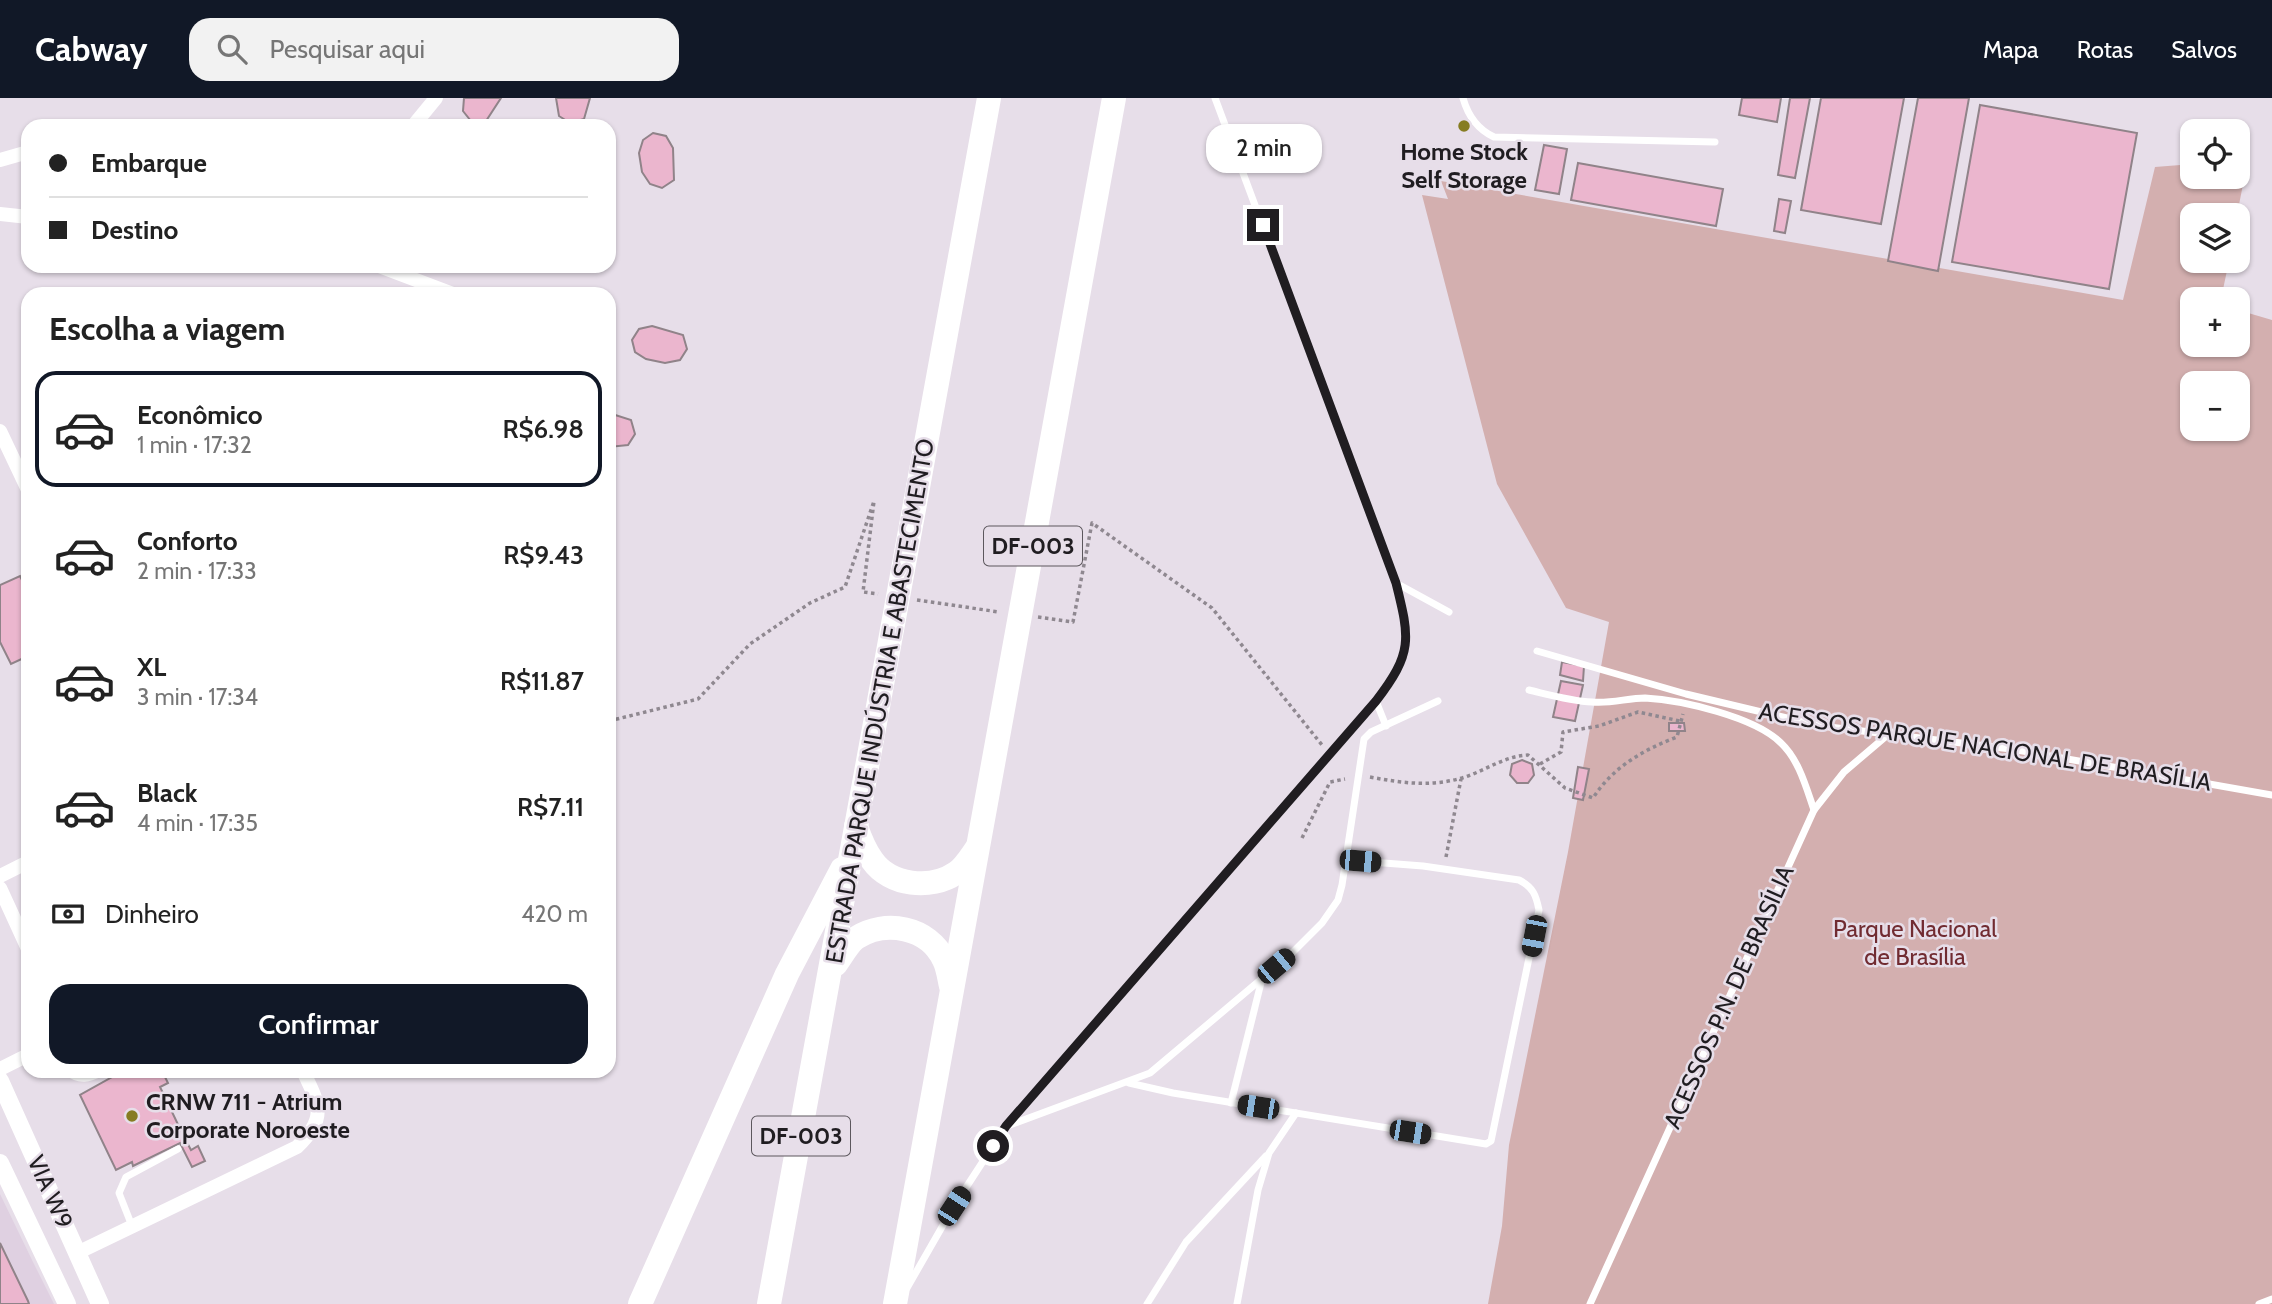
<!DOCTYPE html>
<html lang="pt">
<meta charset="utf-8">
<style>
body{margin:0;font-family:Cabin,sans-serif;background:#f2f2f2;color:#222;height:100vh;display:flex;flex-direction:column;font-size:26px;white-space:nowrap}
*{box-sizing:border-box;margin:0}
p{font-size:23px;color:#767676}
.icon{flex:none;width:38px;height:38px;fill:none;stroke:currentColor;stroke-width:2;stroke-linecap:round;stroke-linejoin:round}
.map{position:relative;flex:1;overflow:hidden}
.side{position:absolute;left:21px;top:189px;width:595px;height:791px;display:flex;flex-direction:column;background:#fff;border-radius:21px;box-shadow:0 2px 5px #0004}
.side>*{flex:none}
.banner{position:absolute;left:21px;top:21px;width:595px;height:154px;border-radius:21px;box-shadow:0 2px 5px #0004;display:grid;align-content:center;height:154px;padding:0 28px;background:#fff}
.buttons{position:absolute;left:2180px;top:21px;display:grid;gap:14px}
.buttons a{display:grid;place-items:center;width:70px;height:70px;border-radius:14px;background:#fff;box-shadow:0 2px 5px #0004;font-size:35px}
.end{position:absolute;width:32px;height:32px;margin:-16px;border:9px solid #201d21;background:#fff;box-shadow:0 0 0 4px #fff}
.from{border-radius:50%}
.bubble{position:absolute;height:49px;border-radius:21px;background:#fff;box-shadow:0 2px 5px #0004;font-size:23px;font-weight:600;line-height:49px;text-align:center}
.car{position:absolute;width:21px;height:42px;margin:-21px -10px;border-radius:9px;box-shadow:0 0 5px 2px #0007;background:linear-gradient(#222 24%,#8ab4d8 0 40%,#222 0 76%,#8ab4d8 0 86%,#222 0)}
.banner b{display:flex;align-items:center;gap:24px;height:66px;font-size:26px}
.banner b+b{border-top:2px solid #e0e0e0}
.banner i{width:18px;height:18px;background:#222}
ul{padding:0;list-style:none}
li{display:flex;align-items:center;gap:21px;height:116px;margin:0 14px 10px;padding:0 14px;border:4px solid transparent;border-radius:21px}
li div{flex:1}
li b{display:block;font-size:26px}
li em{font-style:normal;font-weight:600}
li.current{border-color:#111827}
li>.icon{width:63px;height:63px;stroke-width:1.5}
h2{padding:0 28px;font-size:32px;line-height:84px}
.pay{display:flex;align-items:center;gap:18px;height:77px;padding:0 28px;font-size:26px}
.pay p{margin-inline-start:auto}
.action{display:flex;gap:14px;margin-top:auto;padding:14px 28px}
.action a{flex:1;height:80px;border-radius:21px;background:#111827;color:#fff;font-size:28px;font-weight:600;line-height:80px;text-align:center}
header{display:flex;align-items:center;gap:42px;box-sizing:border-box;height:98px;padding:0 35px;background:#111827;color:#fff}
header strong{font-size:33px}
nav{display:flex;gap:38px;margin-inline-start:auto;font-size:24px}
.search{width:490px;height:63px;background:#f2f2f2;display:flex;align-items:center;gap:18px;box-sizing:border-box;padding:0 24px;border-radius:21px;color:#767676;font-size:26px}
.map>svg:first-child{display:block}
</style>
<header>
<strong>Cabway</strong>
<div class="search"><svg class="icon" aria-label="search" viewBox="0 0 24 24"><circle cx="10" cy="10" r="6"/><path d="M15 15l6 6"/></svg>Pesquisar aqui</div>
<nav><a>Mapa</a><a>Rotas</a><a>Salvos</a></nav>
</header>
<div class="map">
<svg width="2272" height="1206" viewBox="0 0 2272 1206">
<rect width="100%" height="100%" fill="#e7dee9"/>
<path fill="#dfd0e1" d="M0 1096 32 1162 54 1206H0Z"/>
<path fill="#d3afaf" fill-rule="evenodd" d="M2248 61 2237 117H2193V163H2229L2221 201H2193V247H2238V212L2272 222V1206H1488L1502 1128 1509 1047 1568 754 1609 524 1566 510 1497 386 1422 97 1448 101 1441 83 2123 202 2155 69 2193 66V79H2238V62ZM2193 285H2238V331H2193Z"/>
<g fill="#ebb6ce" stroke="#908389" stroke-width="2">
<path d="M464 0H501L486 23H471L463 13Z"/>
<path d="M556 0H590L584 21 570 25 559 18Z"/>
<path d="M1742 0H1781L1777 24 1739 17Z"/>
<path d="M1790 0H1810L1795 80 1778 77Z"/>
<path d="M1821 0H1904L1881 126 1801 112Z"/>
<path d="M1918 0H1969L1938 173 1888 163Z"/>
<path d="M1980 7 2137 35 2109 191 1952 164Z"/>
<path d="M653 35 666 38 673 50 674 82 662 90 650 86 642 74 639 55 643 42Z"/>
<path d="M1544 47 1567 51 1559 96 1535 92Z"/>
<path d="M1578 65 1723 91 1716 128 1571 102Z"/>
<path d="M1779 101 1791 103 1785 135 1774 133Z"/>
<path d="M652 228 683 237 687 251 680 262 665 265 646 261 635 254 632 242 639 231Z"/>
<path d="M609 315 631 322 635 336 628 347 609 349Z"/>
<path d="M20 478 28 494V558L11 566 0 544V487Z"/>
<path d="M1562 564 1584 568 1583 583 1560 577Z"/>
<path d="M1561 583 1583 587 1575 623 1553 619Z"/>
<path d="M1669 625H1684L1685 633H1669Z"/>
<path d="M1522 662 1532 666 1534 677 1528 685H1517L1510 677 1512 666Z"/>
<path d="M1578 669 1589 671 1583 702 1573 700Z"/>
<path d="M123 973H162L168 985 160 989 184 1039 191 1052 198 1048 205 1063 192 1069 180 1045 133 1068 132 1064 116 1072 80 997Z"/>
<path d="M0 1145 28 1203 29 1206H0Z"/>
</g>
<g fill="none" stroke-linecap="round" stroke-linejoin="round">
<g stroke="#8f8890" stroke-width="3.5" stroke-dasharray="3.5 3.5" stroke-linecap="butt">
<path d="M917 502 999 514"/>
<path d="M1038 519 1073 524 1092 425 1212 510 1322 647"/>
<path d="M609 623 698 601 750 546 810 505 845 489 874 403 863 494 878 496"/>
<path d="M1540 666 1561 654 1563 634 1599 628 1638 614 1680 623"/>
<path d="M1370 679C1402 685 1430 689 1462 680 1485 673 1504 658 1528 657L1565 690 1593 700C1613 669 1643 652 1677 639L1683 616"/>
<path d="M1302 740 1330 684 1345 681"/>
<path d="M1446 759 1461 681"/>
</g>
<g stroke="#fff" stroke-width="7">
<path d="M1215 0 1396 485 1449 514"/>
<path d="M1463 0C1468 18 1477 31 1494 39L1715 44"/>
<path d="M1537 553 1686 596 1821 628 2011 651 2272 697"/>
<path d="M1529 592C1550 597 1571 603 1592 604 1610 606 1628 600 1645 600 1682 602 1755 619 1781 645 1799 662 1806 689 1814 712"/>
<path d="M1376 603 1386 628"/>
<path d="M65 973C81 985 90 980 106 973"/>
<path d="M1129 985 1173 995 1486 1046 1491 1043 1539 812C1536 797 1533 789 1519 782L1423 768 1345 762"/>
<path d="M1231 1005 1262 881"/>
<path d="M1007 1028 1150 975 1290 857 1322 825 1338 802 1342 787 1364 641 1371 634 1438 603"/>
<path d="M132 1128 119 1095 126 1079 178 1051"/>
<path d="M907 1190 954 1108 1006 1028 1387 590C1413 549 1407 530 1396 485"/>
<path d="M1147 1206 1186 1144 1266 1058"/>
<path d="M1237 1206 1258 1092 1269 1055 1296 1015"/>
<path d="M1590 1206 1814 712 1844 674 1891 634"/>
<path d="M2259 1206 2272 1201"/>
</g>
<g stroke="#fff" stroke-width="14">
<path d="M413 28 436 0"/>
<path d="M0 62 28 54"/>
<path d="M0 116 28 119"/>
<path d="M379 168 453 196"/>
<path d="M0 333 28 392"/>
<path d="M0 778 28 764"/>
<path d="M0 790 28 851"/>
<path d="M0 971 28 957"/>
<path d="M77 1155 297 1049C327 1020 320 1008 303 973"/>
</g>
<g stroke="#fff" stroke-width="18">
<path d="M0 983 100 1206"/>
<path d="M0 1065 67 1206"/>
</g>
<g stroke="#fff" stroke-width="24">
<path d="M856 728C860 740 865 752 872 762 890 788 931 792 956 775 965 769 971 758 977 750"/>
<path d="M836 866C842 858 848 846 856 840 885 821 929 829 944 862 948 870 949 880 951 888"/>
<path d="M640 1206 787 876 842 771"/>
<path d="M769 1206 989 0"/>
<path d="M895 1206 1114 0"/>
</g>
</g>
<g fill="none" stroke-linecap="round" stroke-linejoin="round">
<path stroke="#201d21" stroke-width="9" d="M993 1048 1006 1028 1376 603C1413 555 1410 541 1396 485L1263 127"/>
</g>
<g fill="#867c21" stroke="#e7dee9" stroke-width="2.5">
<circle cx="1464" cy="28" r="7"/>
<circle cx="132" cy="1018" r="7"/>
</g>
<g text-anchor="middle" stroke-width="5" stroke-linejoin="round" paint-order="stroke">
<g fill="#e7dee9" stroke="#5c575d" stroke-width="2">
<rect x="984" y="428.5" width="98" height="39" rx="5"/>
<rect x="752" y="1018.5" width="98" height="39" rx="5"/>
</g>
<g font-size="23" font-weight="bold" fill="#201d21">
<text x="1033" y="456">DF-003</text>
<text x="801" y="1046">DF-003</text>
</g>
<g font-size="24" font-weight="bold" fill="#201d21" stroke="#e7dee9">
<text x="1464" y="62">Home Stock<tspan x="1464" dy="28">Self Storage</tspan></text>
<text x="146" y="1012" text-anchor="start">CRNW 711 - Atrium<tspan x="146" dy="28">Corporate Noroeste</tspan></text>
</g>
<g font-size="24" fill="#201d21" stroke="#e7dee9">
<text transform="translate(880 603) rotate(-80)" y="8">ESTRADA PARQUE INDÚSTRIA E ABASTECIMENTO</text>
<text transform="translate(1985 649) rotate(9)" y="8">ACESSOS PARQUE NACIONAL DE BRASÍLIA</text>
<text transform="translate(1729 899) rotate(-66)" y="8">ACESSOS P.N. DE BRASÍLIA</text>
<text transform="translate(50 1094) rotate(66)" y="8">VIA W9</text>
</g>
<g font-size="24" fill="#712b31" stroke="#e7dee9">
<text x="1915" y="839">Parque Nacional<tspan x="1915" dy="28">de Brasília</tspan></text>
</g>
</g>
</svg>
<div class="buttons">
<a><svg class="icon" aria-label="locate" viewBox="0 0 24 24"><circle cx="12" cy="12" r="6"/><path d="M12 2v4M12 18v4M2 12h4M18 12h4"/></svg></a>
<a><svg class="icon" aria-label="layers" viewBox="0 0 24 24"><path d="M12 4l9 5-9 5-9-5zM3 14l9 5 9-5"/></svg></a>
<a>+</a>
<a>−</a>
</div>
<i class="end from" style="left:993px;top:1048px"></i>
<i class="end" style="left:1263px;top:127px"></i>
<div class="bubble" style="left:1206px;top:26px;width:116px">2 min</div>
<i class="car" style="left:1360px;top:763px;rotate:95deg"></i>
<i class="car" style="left:1534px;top:838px;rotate:191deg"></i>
<i class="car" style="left:1276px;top:868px;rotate:50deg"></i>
<i class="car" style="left:1258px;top:1009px;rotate:279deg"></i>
<i class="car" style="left:1410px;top:1034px;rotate:99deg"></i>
<i class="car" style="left:954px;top:1108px;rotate:33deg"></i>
<div class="banner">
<b><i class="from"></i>Embarque</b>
<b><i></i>Destino</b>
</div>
<section class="side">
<h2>Escolha a viagem</h2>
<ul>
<li class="current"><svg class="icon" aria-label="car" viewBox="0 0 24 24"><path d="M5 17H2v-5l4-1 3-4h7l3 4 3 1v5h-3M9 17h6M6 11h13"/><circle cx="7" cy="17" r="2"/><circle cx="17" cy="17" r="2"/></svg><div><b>Econômico</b><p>1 min · 17:32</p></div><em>R$6.98</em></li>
<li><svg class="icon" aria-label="car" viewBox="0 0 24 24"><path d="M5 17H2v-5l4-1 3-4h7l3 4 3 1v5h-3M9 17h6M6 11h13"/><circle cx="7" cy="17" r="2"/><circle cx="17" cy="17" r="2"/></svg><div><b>Conforto</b><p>2 min · 17:33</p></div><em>R$9.43</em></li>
<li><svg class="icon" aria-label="car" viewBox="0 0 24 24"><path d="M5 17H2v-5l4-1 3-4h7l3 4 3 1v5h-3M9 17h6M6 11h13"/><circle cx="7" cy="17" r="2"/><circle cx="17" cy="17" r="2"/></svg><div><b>XL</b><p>3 min · 17:34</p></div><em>R$11.87</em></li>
<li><svg class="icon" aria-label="car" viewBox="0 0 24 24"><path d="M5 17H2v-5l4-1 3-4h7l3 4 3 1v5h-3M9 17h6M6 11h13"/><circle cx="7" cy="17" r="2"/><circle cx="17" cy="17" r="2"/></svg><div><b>Black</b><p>4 min · 17:35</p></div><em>R$7.11</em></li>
</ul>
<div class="pay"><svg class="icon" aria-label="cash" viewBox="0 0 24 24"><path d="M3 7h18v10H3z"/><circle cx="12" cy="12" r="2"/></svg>Dinheiro<p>420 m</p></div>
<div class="action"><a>Confirmar</a></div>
</section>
</div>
